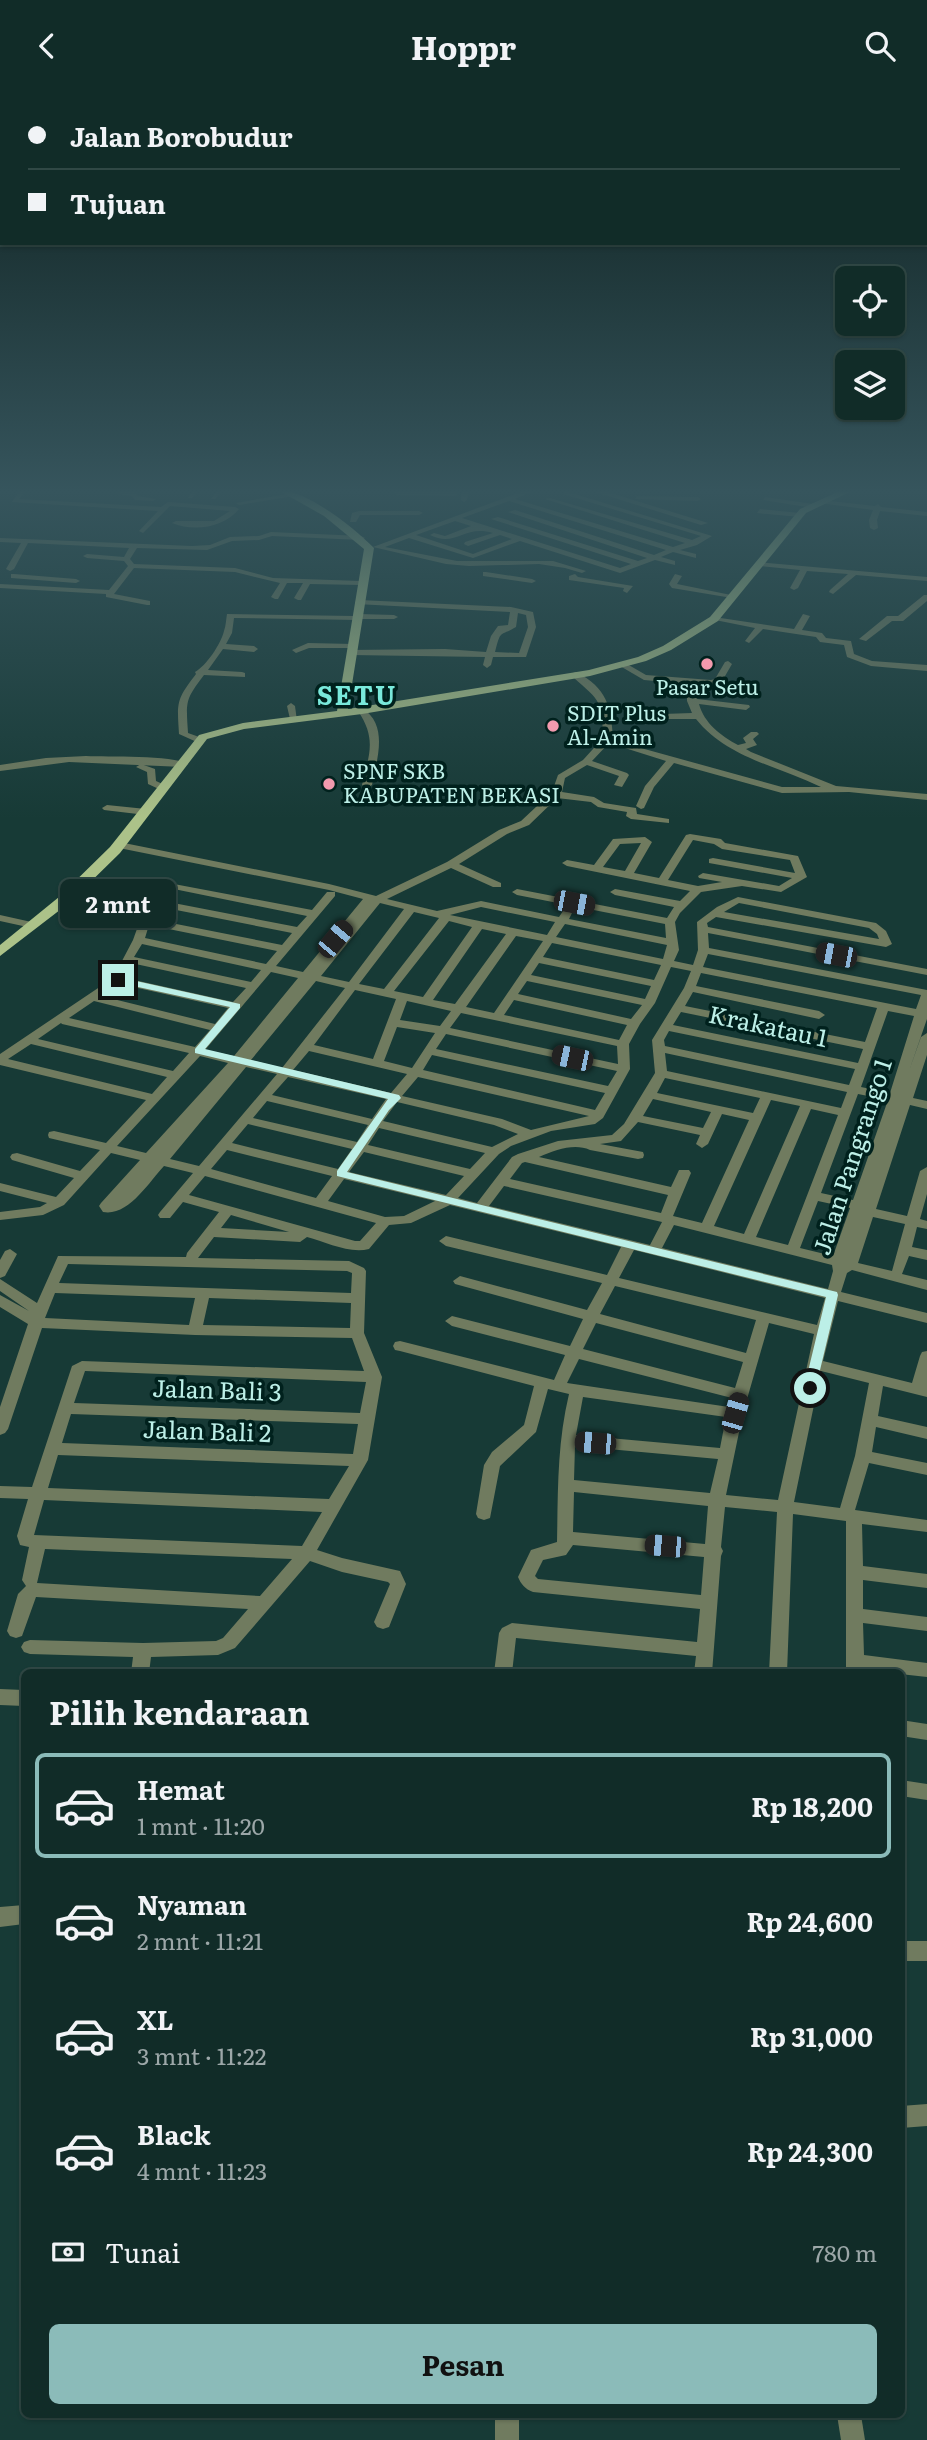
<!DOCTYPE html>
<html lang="id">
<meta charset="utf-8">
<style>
body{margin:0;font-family:Literata,serif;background:#1e3834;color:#f1f3f6;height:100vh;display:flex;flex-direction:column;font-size:26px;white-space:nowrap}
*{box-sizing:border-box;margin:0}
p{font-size:23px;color:#9ca7a8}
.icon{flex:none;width:38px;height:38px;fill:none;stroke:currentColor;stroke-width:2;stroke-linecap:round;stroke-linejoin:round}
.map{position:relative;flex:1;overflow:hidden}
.side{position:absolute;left:21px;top:1578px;width:884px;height:749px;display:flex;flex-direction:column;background:#112c28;border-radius:10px;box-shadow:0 2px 5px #0004,0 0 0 2px #304845}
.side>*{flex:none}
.top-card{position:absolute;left:0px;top:0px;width:928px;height:154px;box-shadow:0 2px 5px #0004,0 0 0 2px #304845;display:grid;align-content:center;height:154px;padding:0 28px;background:#112c28}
.controls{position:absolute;left:835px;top:175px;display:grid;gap:14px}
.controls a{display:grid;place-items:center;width:70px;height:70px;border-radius:10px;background:#112c28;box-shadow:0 2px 5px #0004,0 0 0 2px #304845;font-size:35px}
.end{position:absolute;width:32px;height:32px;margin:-16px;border:9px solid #bcefe7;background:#111;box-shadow:0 0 0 4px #111}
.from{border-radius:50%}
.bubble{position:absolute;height:49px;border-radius:10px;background:#112c28;box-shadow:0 2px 5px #0004,0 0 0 2px #304845;font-size:23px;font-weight:700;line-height:49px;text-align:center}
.car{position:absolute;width:21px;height:42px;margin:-21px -10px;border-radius:9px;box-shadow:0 0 5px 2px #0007;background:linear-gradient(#222 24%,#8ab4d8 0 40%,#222 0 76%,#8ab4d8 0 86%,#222 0)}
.top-card b{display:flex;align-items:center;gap:24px;height:66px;font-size:26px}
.top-card b+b{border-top:2px solid #304845}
.top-card i{width:18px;height:18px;background:#f1f3f6}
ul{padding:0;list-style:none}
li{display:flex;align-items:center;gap:21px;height:105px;margin:0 14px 10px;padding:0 14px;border:4px solid transparent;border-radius:10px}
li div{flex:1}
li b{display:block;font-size:26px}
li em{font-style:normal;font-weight:700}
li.on{border-color:#8bbbb9}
li>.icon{width:63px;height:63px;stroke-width:1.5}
h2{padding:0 28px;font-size:32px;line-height:84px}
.pay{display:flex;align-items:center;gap:18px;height:77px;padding:0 28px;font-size:26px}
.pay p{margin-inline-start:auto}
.button{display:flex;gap:14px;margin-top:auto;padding:14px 28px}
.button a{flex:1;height:80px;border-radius:10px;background:#8bbbb9;color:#111;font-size:28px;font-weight:700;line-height:80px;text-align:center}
header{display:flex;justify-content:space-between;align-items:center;height:91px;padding:0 28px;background:#112c28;font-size:32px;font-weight:700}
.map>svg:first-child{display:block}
</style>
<header><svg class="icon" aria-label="back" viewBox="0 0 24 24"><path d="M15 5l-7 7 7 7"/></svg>Hoppr<svg class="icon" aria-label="search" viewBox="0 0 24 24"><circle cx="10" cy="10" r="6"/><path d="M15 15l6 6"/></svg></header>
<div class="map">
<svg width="927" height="2349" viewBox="0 0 927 2349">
<rect width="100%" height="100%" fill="#173a36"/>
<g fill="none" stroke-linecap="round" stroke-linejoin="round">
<g fill="#707b5f" fill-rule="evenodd">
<path d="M20 399H27L19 408 161 416 168 411 235 416 239 418C223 437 194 441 172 432L176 430H214L230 420 170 415 143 442 139 440 158 420 12 411Z"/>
<path d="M193 399 199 400 192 407H188Z"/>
<path d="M345 399H382L379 401Z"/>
<path d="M390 399 455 401 458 403 455 405 398 404Z"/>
<path d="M462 399H469L467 409 464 411 461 409Z"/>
<path d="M526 399H536L515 408 673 456 685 452 545 408 550 407 692 449 701 445 563 403 565 400 712 445 697 454 680 459 696 463V467L673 461 661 466 675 470V474L655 469 620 482 520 450 473 467 409 447 385 456 457 470H553L586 480 582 482 565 477 539 473 469 475 446 473 373 456ZM509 410 666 459 654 464 515 419 508 421 647 467 638 470 498 426 491 428 631 473 620 477 462 427ZM455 430 471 435 445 445 434 442 430 444C456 457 464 433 493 442L465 451 464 453 468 455 500 444 512 448 473 463 416 444Z"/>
<path d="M589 399H601L708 432 701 434Z"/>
<path d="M120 400 135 401 138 405 156 408 153 410 135 409 132 405 118 403Z"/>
<path d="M217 400 222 401 215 408H211Z"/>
<path d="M292 402 294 405 239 414 236 412Z"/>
<path d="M637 405 698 406 701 408 698 410 635 408Z"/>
<path d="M765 406 813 413 817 415 813 417 763 409Z"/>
<path d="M821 409 875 415 878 413 881 416 927 421V425L880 420 877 429 878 437 874 439 870 437 869 429 873 419 819 412Z"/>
<path d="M760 418 800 422 804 424 800 426 757 422Z"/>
<path d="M359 420H419L423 422 419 424H360L356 431H350L352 422Z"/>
<path d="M271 441 361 445 365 447 361 449 272 445 259 449 232 450 207 459 137 457 130 468 134 473 235 477 273 487 361 490 365 492 361 494 310 493 301 509H298L294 507 303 492H287L278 508H275L271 506 280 492 235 481 134 477 114 503 150 510V514H147L106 506V503L0 497V493L109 499 128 475 124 470 87 467 83 465 87 463 124 466 129 457 28 452 14 478 10 480 6 478 21 452 0 451V447L192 455 210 454 230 446 259 445Z"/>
<path d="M757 471 927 486V490L856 484 833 503 829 501 830 499 848 483 807 480 798 497 794 499 790 497 800 479 760 475H757Z"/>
<path d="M486 481 532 488 536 490 532 492 483 485V481Z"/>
<path d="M14 483 76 488 80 490 76 492 11 487V483Z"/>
<path d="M575 483 578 486 633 495 627 502 623 500 624 497 569 489V485Z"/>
<path d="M675 483 682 485 677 493 736 505 732 507 672 497 669 493Z"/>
<path d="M924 504H927V510L903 530H892L866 550 859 548 887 525H898Z"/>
<path d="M359 509 511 516 533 521 536 536 526 566H493L491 574 487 577 483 574 485 566 351 564 348 563V559L445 558 486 561 491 545 498 535 508 534 510 521 356 513 355 511ZM518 522 526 524 528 536 519 562 495 561C501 538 499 546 516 536Z"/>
<path d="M227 523 354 525 358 523 394 524 398 526 394 528H362L358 529 234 527 232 542 226 553 254 555 258 558 254 561 223 558 208 579 242 581 245 582V586L204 584C185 609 186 610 188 642L202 647V651L199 652 179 643C177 611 176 609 196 583L195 581C206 575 221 553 224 540 226 534 226 529 227 523Z"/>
<path d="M803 523 810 525 802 539 822 542 826 547 851 550 854 563 872 570 927 574V580L871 575 847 566 844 554 820 551 816 546 763 538 749 552 745 550 755 537 710 528 714 526 794 538Z"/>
<path d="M308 552 353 553 357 555 353 557H309L296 562 292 559Z"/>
<path d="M728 570 732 573 721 592 712 595 644 589 620 575 627 573 646 584 711 589 715 588 725 571Z"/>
<path d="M576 581C607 597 611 615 613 647L630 654 782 696H821C778 675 727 667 696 628H660L659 626 663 623 692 622 687 610V603L691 600 694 601 697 608 749 614 750 616 746 619 699 613C704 632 721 645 738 654L746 652 743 647 751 641H757L759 643 753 648 757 654 746 658 751 661 836 695 927 703V709L849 701 782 702 674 672 654 696 644 717 641 718 636 715 645 695 666 670 609 652 592 670 627 682 629 684 622 696 614 694 619 685 587 674 565 687 562 701 594 706 604 712 636 717 637 723 669 728V732L631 728 626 725 627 721 598 716 591 711 557 707 529 734 507 743 459 773 501 792V796H493L451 777 387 808 437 820 481 810 559 826 563 820 567 819 572 822 569 828 666 847 665 833 517 804 512 801 517 798 667 827 674 816 615 804 610 801 615 798 680 810 690 800 567 775 562 772 567 769 594 774 613 748 645 746 652 751 634 782 659 787 686 744 690 743 721 748 725 752 798 765 807 786 781 801 742 795 701 801 680 822 675 831 679 859 674 870 693 874 698 859 697 831 717 816 738 806 876 832 886 840 892 853 886 856 716 826 707 832 708 836 927 878V884L708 842 709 857 927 899V928L909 980 921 946 927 942V964L913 1007 927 1010V1018L910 1014 876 1118 907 1125 920 1080 927 1076V1103L920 1128 927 1130V1138L917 1136 912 1156 927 1159V1169L909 1165 902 1183 927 1189V1199L852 1179 847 1182 841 1201 927 1222V1232L838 1210 823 1270 912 1292 920 1265 922 1261 927 1260V1306L883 1295 878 1325 927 1336V1348L876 1336 872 1361 927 1372V1384L869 1372 855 1419 927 1429V1441L862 1433 863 1475 927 1483V1497L863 1489V1518L927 1526V1540L863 1532 864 1564 927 1572V1586L864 1579V1582H846V1430L793 1423 787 1582H769L777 1421 725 1416 721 1456 723 1460 721 1465 712 1582H694L696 1565 516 1547 512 1582H494L499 1542 502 1537 512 1532 697 1551 700 1518 533 1501C525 1498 521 1493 518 1486L531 1459 557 1451C558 1401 557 1353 569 1303L548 1298 536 1341 500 1375 490 1427 484 1429 478 1427 476 1423 484 1374 492 1361 524 1334 534 1295 400 1260 395 1259 393 1255 395 1251 400 1250 554 1289 565 1264 452 1235 445 1230 452 1225 570 1255 583 1228 455 1193 453 1190 460 1185 587 1219 602 1192 446 1155 439 1150 446 1145 607 1184 621 1156 450 1114 411 1132 389 1134 369 1158C349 1163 326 1151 307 1146L300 1151 214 1146 198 1167 349 1170 364 1177 366 1180 364 1242 382 1286 368 1369 317 1459 342 1467 400 1480 406 1493 389 1536 383 1538 377 1536 374 1531 390 1493 388 1491 342 1481 310 1470 235 1557 218 1564 151 1566 149 1582H131L133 1566 30 1563 24 1561 21 1556 24 1551 30 1549 143 1552 216 1550 223 1547 248 1518 36 1506 22 1545 16 1547 10 1545 7 1540 18 1503 26 1495 22 1489 29 1456 20 1454 17 1445 28 1408 0 1407V1395L32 1396 72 1275 82 1270 364 1280 352 1247 195 1244 42 1237 8 1338 5 1342 0 1344V1316L28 1233 0 1216V1204L29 1220 0 1200V1188L37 1212 58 1165 186 1166 187 1162 219 1121 183 1111 170 1127H160L158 1124 160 1121 193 1082 164 1075C149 1091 128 1126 103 1121L99 1115 101 1112 140 1069 111 1062 64 1114 43 1124 0 1129V1121L40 1116 47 1112 0 1100V1092L56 1106 74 1087 12 1069 10 1066 12 1063 17 1062 80 1080 100 1059 49 1047 48 1044 49 1041 54 1040 106 1052 146 1009 0 974V963L113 887 133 849 152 796 158 790 312 819 327 801H335V805L276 875 303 881 363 808 329 799 119 757 114 754 119 751 329 793 376 805 447 771 499 739 521 730 552 701 558 684 583 669 603 647C602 609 601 611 573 586V582ZM693 749 714 753 722 758 790 769 795 782 713 767 709 768V772L792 787 779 795 703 782 698 785 699 787 722 791 698 795 668 789ZM641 752 625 780 603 776 620 753ZM164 796 307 825 297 836 158 809ZM380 812 404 818 349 891 321 885ZM739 812 869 837 877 843 879 848 724 821ZM156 815 292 842 282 854 151 828ZM481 816 555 831 547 844 450 824ZM414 821 439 827 384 898 359 893ZM449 830 472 836 423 906 394 900ZM565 833 667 854 663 868 556 846ZM149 834 277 860 266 873 145 847ZM482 838 506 843 455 913 433 909ZM516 845 543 850 494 922 466 916ZM552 852 661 874 654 889 543 866ZM142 853 261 879 251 891 134 866ZM708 863 921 904 916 918 703 876ZM131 872 246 897 233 911 125 887ZM539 872 651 895 645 908 531 884ZM671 876 691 880 684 897 652 949 655 982 624 1033 612 1044 558 1050 518 1063 512 1066 477 1112 458 1107 499 1063 511 1055 551 1040 595 1033 603 1027 630 978 629 953 640 933 655 912ZM271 881 298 887 234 965 205 959ZM701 882 877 917 865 951 685 915 693 901 819 928 825 924 819 920 696 895ZM316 890 345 897 282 977 251 969ZM527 890 642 914 631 928 518 903ZM120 893 228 917 215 933 101 905ZM355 899 396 908 373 968 314 954ZM514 909 627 934 619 949 504 924ZM94 910 210 939 195 956 69 927ZM407 910 451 920 440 935 400 929ZM888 920 914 925 890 1002 861 996ZM681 921 863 958 858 972 673 934ZM461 922 617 955 618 973 450 937ZM61 932 62 933 189 962 173 980 38 948ZM397 936 435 942 412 977 384 970ZM669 940 855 978 849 994 665 955 664 949ZM446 943 617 980 608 995 436 958ZM31 953 167 986 152 1003 8 968ZM309 960 407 983 391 1002 293 979ZM665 962 847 1001 841 1017 667 980ZM432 964 605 1002 595 1019 423 979ZM200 965 228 972 146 1062 117 1055ZM246 976 277 983 199 1075 170 1068ZM288 986 386 1008 372 1028 272 1004ZM418 986 589 1025 531 1039 502 1028 402 1005ZM665 987 760 1007 753 1022 657 1002ZM858 1003 888 1009 853 1109 821 1102ZM653 1008 711 1021 703 1037 643 1025ZM771 1009 800 1015 744 1143 714 1135ZM267 1010 368 1034 357 1051 253 1027ZM397 1011 494 1034 518 1043 492 1056 383 1030ZM811 1018 838 1024 788 1154 756 1146ZM722 1023 749 1029 702 1132 673 1125 691 1082 689 1079H679L671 1096 539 1066C556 1059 574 1052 590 1059L638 1068 643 1067 644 1064 643 1061 600 1053 621 1050 638 1031 700 1044 696 1053 702 1057 708 1053ZM248 1033 352 1058 338 1078 232 1052ZM379 1037 485 1062 470 1078 368 1054ZM227 1059 332 1085 316 1107 211 1078ZM364 1061 464 1085 446 1104 349 1081ZM525 1071 668 1104 661 1122 510 1088 522 1072ZM205 1085 376 1132 360 1150H355L189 1104ZM344 1088 435 1110 404 1125 385 1126 328 1110ZM504 1095 662 1131 650 1154 489 1115ZM818 1110 850 1117 833 1165 800 1157ZM231 1124 289 1141 221 1137ZM873 1126 905 1133 892 1180 858 1172ZM674 1134 832 1174 833 1180 828 1198 662 1157ZM634 1159 825 1207 817 1234 619 1187ZM68 1173 347 1180 352 1182 351 1202 59 1192ZM615 1195 756 1229 746 1262 600 1223ZM55 1202 195 1207 189 1234 45 1227ZM209 1207 351 1212 350 1237 203 1234ZM596 1232 743 1271 735 1297 583 1258ZM769 1232 814 1243 778 1409 726 1404 743 1322ZM579 1268 732 1307 729 1316 567 1292ZM85 1280 366 1291 360 1322 74 1312ZM821 1280 869 1292 855 1365 840 1417 794 1411ZM583 1306 726 1326 720 1357 576 1344ZM71 1323 358 1333 353 1363 62 1352ZM575 1355 718 1368 710 1402 574 1389ZM58 1364 349 1375 329 1408 48 1397ZM574 1401 708 1415 705 1453 573 1441ZM44 1409 322 1421 302 1455 34 1444ZM573 1454 704 1466 701 1504 538 1488 535 1485 543 1469 566 1464ZM45 1458 292 1468 260 1505 37 1492Z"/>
<path d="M291 612 295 615 297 630 290 628 287 615Z"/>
<path d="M362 617C389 634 377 668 372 694L367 697 362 694C369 664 377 648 358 620Z"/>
<path d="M86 665C107 666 172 664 188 673L183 676 69 671 0 680V674L46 667Z"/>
<path d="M141 673 155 678 156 690 167 695V699H161L148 693 147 681 136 676Z"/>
<path d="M107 714 146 718 151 721 146 724 104 719 102 717Z"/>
<path d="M0 824 36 832 37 834 32 837 0 830Z"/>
<path d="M10 1158 17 1163 5 1185 0 1187V1169L5 1160Z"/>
<path d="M0 1598 24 1599V1615L0 1614Z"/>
<path d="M901 1629 927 1633V1649L901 1645Z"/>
<path d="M901 1689 927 1693V1709L901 1705Z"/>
<path d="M24 1814V1833L0 1836V1816Z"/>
<rect x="901" y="1850" width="26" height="20"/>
<path d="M927 2013V2035L901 2037V2015Z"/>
<rect x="495" y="2324" width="24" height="25"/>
<path d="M837 2324H861L865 2349H841Z"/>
</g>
<path fill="#acc289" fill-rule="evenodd" d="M278 399C307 399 353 436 374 457L348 618 589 579 638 566 663 555 710 526 800 418 842 399H854L806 422 718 530 671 559 646 570 590 585 362 623 244 638 207 648 120 762 69 812 0 865V854L59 806 110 756 199 644 243 632 337 620 364 458 324 425Z"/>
</g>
<linearGradient id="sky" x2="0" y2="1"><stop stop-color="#0d201e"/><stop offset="0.55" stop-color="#36555d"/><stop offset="1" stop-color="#36555d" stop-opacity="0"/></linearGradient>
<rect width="927" height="728" fill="url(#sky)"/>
<path fill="#bcefe7" d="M118 886 240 913V917L205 958 399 1004 401 1007 389 1019 347 1081 837 1201 838 1204 815 1300 810 1302 804 1297 826 1206 337 1085V1080L388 1008 195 962V958L230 916 115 891 113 889Z"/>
<g fill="#f29aae" stroke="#00211d" stroke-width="2.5">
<circle cx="707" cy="573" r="7"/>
<circle cx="553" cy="635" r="7"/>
<circle cx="329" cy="693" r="7"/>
</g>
<g text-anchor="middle" stroke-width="7" stroke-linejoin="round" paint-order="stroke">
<g font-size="21" fill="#bcefe7" stroke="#00211d" text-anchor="start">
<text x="707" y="604" text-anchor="middle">Pasar Setu</text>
<text x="567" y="630">SDIT Plus<tspan x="567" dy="24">Al-Amin</tspan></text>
<text x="343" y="688">SPNF SKB<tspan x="343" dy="24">KABUPATEN BEKASI</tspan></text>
</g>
<g font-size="24" fill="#bcefe7" stroke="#00211d">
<text transform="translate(768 936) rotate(12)" y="8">Krakatau 1</text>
<text transform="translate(853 1066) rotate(-72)" y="8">Jalan Pangrango 1</text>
<text transform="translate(217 1300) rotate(2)" y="8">Jalan Bali 3</text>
<text transform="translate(207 1341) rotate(2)" y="8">Jalan Bali 2</text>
</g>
<g font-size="26" font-weight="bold" letter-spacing="2" fill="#79e9db" stroke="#00211d">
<text x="357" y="614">SETU</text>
</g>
</g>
</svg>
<div class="controls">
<a><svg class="icon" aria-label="locate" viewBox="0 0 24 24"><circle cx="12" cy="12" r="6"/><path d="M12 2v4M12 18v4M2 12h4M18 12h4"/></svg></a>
<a><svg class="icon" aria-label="layers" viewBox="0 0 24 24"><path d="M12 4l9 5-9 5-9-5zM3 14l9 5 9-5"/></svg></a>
</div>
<i class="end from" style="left:810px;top:1297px"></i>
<i class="end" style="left:118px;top:889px"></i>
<div class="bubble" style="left:60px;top:788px;width:116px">2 mnt</div>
<i class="car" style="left:574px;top:812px;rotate:101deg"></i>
<i class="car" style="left:335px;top:848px;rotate:40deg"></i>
<i class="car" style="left:836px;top:864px;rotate:281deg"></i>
<i class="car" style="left:572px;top:967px;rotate:282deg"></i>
<i class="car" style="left:735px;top:1322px;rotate:16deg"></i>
<i class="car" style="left:595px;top:1352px;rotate:275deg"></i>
<i class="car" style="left:665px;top:1455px;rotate:275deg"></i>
<div class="top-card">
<b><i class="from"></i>Jalan Borobudur</b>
<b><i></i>Tujuan</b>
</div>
<section class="side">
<h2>Pilih kendaraan</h2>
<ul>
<li class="on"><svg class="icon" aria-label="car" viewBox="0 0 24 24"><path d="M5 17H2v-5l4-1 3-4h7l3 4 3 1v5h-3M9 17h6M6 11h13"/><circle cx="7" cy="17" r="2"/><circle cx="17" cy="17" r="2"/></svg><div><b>Hemat</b><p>1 mnt · 11:20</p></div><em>Rp 18,200</em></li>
<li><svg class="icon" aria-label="car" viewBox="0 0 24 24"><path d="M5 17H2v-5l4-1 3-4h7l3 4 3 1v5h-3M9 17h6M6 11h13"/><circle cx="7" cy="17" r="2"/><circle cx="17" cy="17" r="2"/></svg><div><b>Nyaman</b><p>2 mnt · 11:21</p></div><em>Rp 24,600</em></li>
<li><svg class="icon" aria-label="car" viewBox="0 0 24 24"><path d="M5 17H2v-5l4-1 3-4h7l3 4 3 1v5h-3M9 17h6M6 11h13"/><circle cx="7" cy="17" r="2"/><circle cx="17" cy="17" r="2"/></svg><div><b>XL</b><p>3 mnt · 11:22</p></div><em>Rp 31,000</em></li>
<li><svg class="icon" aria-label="car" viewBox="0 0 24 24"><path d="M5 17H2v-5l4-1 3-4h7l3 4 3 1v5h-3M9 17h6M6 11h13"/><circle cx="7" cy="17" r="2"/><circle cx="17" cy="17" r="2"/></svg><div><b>Black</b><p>4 mnt · 11:23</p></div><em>Rp 24,300</em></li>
</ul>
<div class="pay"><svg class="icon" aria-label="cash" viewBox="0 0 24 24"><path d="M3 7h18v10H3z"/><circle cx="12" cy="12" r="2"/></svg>Tunai<p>780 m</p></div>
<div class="button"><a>Pesan</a></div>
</section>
</div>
